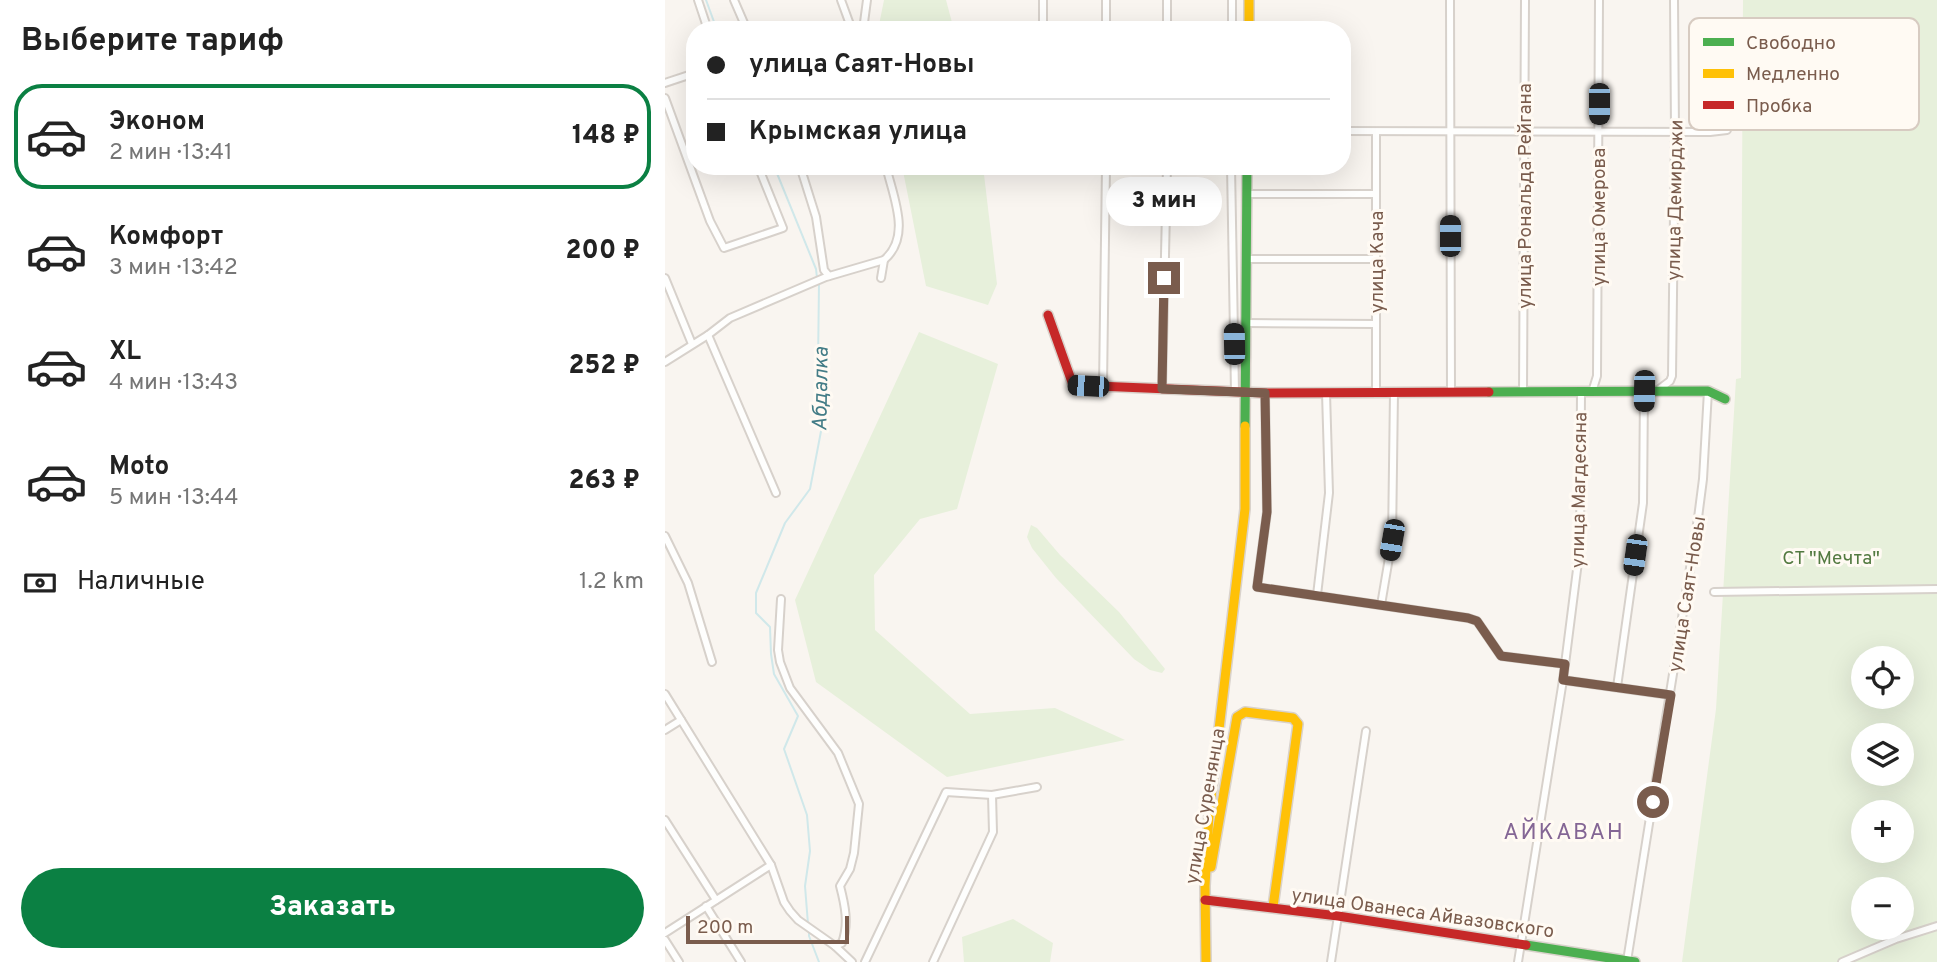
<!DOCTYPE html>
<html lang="ru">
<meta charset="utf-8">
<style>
body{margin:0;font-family:Overpass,sans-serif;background:#f2f2f2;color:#222;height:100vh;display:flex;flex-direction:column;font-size:26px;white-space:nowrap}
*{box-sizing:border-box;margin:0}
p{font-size:23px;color:#767676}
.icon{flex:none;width:38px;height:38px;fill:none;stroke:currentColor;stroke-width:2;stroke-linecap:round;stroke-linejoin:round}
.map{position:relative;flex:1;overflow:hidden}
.panel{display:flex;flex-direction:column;background:#fff;width:665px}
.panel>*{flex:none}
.guide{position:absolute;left:21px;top:21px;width:665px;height:154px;border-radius:28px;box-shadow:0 7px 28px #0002;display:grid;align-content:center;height:154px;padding:0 21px;background:#fff}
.fabs{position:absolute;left:1186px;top:646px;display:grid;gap:14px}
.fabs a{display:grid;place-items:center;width:63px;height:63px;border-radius:50%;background:#fff;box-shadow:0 7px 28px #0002;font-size:35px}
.scale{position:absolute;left:21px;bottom:18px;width:163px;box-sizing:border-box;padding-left:7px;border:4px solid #7a5c4d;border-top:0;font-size:19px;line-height:24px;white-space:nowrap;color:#7a5c4d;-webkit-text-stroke:5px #fffaf3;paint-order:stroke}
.end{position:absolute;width:32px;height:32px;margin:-16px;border:9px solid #7a5c4d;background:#fff;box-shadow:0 0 0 4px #fff}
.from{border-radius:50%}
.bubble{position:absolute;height:49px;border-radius:24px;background:#fff;box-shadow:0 7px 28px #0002;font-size:23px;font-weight:800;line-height:49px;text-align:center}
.car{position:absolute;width:21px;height:42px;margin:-21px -10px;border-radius:9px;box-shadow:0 0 5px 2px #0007;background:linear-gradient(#222 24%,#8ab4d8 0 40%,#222 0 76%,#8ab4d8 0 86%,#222 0)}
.guide b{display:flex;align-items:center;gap:24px;height:66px;font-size:26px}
.guide b+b{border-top:2px solid #e0e0e0}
.guide i{width:18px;height:18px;background:#222}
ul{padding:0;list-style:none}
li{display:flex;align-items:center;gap:21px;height:105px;margin:0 14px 10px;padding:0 7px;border:4px solid transparent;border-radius:28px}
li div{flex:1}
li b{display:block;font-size:26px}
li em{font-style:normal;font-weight:800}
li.current{border-color:#0b8043}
li>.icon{width:63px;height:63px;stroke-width:1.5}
h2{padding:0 21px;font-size:32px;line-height:84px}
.pay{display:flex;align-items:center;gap:18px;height:77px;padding:0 21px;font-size:26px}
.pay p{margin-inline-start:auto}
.primary-button{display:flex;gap:14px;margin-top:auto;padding:14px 21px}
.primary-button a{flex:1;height:80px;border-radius:42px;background:#0b8043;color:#fff;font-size:28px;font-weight:800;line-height:80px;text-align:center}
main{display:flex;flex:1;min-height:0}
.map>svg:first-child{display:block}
</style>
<main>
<section class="panel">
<h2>Выберите тариф</h2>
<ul>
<li class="current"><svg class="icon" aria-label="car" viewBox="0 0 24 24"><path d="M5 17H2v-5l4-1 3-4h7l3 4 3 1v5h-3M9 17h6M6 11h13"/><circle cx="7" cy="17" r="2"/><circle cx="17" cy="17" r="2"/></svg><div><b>Эконом</b><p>2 мин · 13:41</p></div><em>148 ₽</em></li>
<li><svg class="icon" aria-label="car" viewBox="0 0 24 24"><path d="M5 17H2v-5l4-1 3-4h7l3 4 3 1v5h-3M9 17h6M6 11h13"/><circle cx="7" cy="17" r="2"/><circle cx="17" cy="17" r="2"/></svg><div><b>Комфорт</b><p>3 мин · 13:42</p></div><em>200 ₽</em></li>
<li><svg class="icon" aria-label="car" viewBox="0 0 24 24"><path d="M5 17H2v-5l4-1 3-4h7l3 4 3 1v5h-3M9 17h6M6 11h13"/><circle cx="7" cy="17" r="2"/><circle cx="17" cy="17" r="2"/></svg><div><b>XL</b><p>4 мин · 13:43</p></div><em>252 ₽</em></li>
<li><svg class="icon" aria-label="car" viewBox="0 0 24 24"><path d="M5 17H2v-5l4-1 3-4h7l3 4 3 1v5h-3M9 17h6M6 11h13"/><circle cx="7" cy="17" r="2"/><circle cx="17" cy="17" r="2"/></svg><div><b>Moto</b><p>5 мин · 13:44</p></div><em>263 ₽</em></li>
</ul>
<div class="pay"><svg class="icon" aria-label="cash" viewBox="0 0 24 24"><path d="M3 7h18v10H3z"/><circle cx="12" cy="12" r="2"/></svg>Наличные<p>1.2 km</p></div>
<div class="primary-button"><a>Заказать</a></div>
</section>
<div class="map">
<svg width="1272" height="962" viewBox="0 0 1272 962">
<rect width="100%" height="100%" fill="#f9f5f0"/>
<g fill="#e7f0db" fill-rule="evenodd">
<path d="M219 0H281L289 30H213Z"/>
<path d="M1078 0H1272V962H1017L1051 709 1071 379 1076 378ZM1199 658H1237V696H1199ZM1199 735H1237V774H1199ZM1199 812H1237V850H1199ZM1199 889H1237V928H1199Z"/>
<path d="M237 166H318L332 284 323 305 261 286Z"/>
<path d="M254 332 333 364 292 509 255 519 209 575 210 630 305 714 390 708 460 740 282 777 151 682 130 600Z"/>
<path d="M366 525 372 528 395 555 454 612 500 669 497 673 485 670 469 659 391 578 367 548 362 537Z"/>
<path d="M348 919 388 943 385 962H299L297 937Z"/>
</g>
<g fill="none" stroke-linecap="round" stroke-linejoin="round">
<g stroke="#d0e8ea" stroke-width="2">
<path d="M41 0 52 30"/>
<path d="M109 166 151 269 152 278"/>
<path d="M143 924 140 886 145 851 142 815 119 749 133 716 109 674 106 654 105 627 91 613V593L120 523 145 489 157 426V377L153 365 154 283"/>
<path d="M144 930V936L154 962"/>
</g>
<g stroke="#d7d1cb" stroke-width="10">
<g id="street">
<path d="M33 0 43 30"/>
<path d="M69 0 82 30"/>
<path d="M176 0 187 30"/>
<path d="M378 0V30"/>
<path d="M441 0V30"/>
<path d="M502 0V30"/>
<path d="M785 0 786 392"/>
<path d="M198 30 202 0"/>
<path d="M567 30V0"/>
<path d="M0 83 30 73"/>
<path d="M0 98 45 221 59 248 118 228 93 166"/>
<path d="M677 131 1045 132 1062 130"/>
<path d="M711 132V393"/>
<path d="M135 166 151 217 159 270 164 276"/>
<path d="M566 166 570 392"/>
<path d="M582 194H711"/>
<path d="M582 259H711"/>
<path d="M0 278 27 344"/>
<path d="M216 278 219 260"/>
<path d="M582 323 711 324"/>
<path d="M43 335 111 493"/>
<path d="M0 362 43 335 65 318 161 277 219 260C247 236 228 197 221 166"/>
<path d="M438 386 441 166"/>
<path d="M497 389 502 166"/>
<path d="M993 390 1005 381 1007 376 1010 131 1009 0"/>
<path d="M858 392 860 0"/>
<path d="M927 392 932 376 934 0"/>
<path d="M600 393 602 512 592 587 803 618 812 621 836 656 900 664"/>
<path d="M0 536 23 583 47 662"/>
<path d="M1049 592 1272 589"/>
<path d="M652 595 664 493 661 393"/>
<path d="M116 599 113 650 115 662 125 688 173 753 194 804 189 853 185 869 175 886C180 905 184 924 177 943L170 946"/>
<path d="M716 605 727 540 729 392"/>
<path d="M898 680 1005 695"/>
<path d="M952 687 978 503 979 391"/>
<path d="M0 694 106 865 119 902 125 911 133 920 170 946 187 962"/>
<path d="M0 730 16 720"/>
<path d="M0 820 51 900"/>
<path d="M41 906 76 962"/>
<path d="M0 933 106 865"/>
<path d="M0 940 14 962"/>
<path d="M962 961 1033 518 1038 479 1043 391"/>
<path d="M200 962 281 792 327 795 372 787"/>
<path d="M268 962 328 832 327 795"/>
<path d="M666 962 701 731"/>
<path d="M853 962 898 680 915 546 916 392"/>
<path d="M1177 962 1231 939 1272 926"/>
</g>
</g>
<g stroke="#d9d2cb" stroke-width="12">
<g id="fast">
<path d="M824 392 1043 391 1060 399"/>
<path d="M580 426 582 166"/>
<path d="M861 945 970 962"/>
</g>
</g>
<g stroke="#d9d2cb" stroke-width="12">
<g id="slow">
<path d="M584 0V30"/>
<path d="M546 867 572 717 580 712 628 718 633 724 608 907"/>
<path d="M541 962 540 886 544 814 580 509V426"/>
</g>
</g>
<g stroke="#d9d2cb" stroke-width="12">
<g id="jam">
<path d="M383 315 408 385 600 393 824 392"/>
<path d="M540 900 673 916 861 945"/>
</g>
</g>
<use href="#street" stroke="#fefefd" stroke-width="6"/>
<use href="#fast" stroke="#4caf50" stroke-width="9"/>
<use href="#slow" stroke="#ffc107" stroke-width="9"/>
<use href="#jam" stroke="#c62828" stroke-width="9"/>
</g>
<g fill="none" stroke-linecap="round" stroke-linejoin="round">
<path stroke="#7a5c4d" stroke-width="9" d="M499 278 497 389 600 393 602 512 592 587 803 618 812 621 836 656 900 664 898 680 1006 695 988 802"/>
</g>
<g text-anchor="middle" stroke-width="6" stroke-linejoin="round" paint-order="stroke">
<g font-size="19" fill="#7a5c4d" stroke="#fffaf3">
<text transform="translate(859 196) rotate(-90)" y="7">улица Рональда Рейгана</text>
<text transform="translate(1009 200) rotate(-89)" y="7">улица Демирджи</text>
<text transform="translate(933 217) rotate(-90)" y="7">улица Омерова</text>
<text transform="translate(711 262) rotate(-90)" y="7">улица Кача</text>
<text transform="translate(913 490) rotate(-89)" y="7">улица Магдесяна</text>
<text transform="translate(1021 594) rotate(-81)" y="7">улица Саят-Новы</text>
<text transform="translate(539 806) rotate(-80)" y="7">улица Суренянца</text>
<text transform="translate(758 912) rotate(8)" y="7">улица Ованеса Айвазовского</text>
</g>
<g font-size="19" fill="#537a41" stroke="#fffaf3">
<text x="1166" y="564">СТ "Мечта"</text>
</g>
<g font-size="21" font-style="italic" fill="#437c86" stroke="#fffaf3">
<text transform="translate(155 389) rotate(-89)" y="7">Абдалка</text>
</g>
<g font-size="23" letter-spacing="2" fill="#846695" stroke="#fffaf3">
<text x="899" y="839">АЙКАВАН</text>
</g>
</g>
<rect x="1024" y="18" width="230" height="112" rx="10" fill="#fffaf3" stroke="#d7cbc1" stroke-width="2"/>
<rect x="1038" y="38" width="31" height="8" fill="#4caf50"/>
<rect x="1038" y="69" width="31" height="9" fill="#ffc107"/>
<rect x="1038" y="101" width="31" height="8" fill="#c62828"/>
<g font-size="19" fill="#7a5c4d">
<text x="1081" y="49">Свободно</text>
<text x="1081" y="80">Медленно</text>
<text x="1081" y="112">Пробка</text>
</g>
</svg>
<div class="fabs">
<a><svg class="icon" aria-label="locate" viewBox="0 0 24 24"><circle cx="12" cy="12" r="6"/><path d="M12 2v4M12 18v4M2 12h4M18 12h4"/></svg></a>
<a><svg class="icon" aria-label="layers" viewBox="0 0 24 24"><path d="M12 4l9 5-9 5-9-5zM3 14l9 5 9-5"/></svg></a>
<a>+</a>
<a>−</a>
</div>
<div class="scale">200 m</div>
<i class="end from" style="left:988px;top:802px"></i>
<i class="end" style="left:499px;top:278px"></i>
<div class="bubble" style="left:441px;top:177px;width:116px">3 мин</div>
<i class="car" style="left:934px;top:104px;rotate:180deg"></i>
<i class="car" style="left:785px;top:236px;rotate:0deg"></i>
<i class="car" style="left:569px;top:344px;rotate:359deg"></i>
<i class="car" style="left:423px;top:386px;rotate:273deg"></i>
<i class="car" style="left:979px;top:391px;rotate:181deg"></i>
<i class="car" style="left:727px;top:540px;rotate:190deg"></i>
<i class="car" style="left:970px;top:555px;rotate:188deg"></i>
<div class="guide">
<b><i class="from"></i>улица Саят-Новы</b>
<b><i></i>Крымская улица</b>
</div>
</div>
</main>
